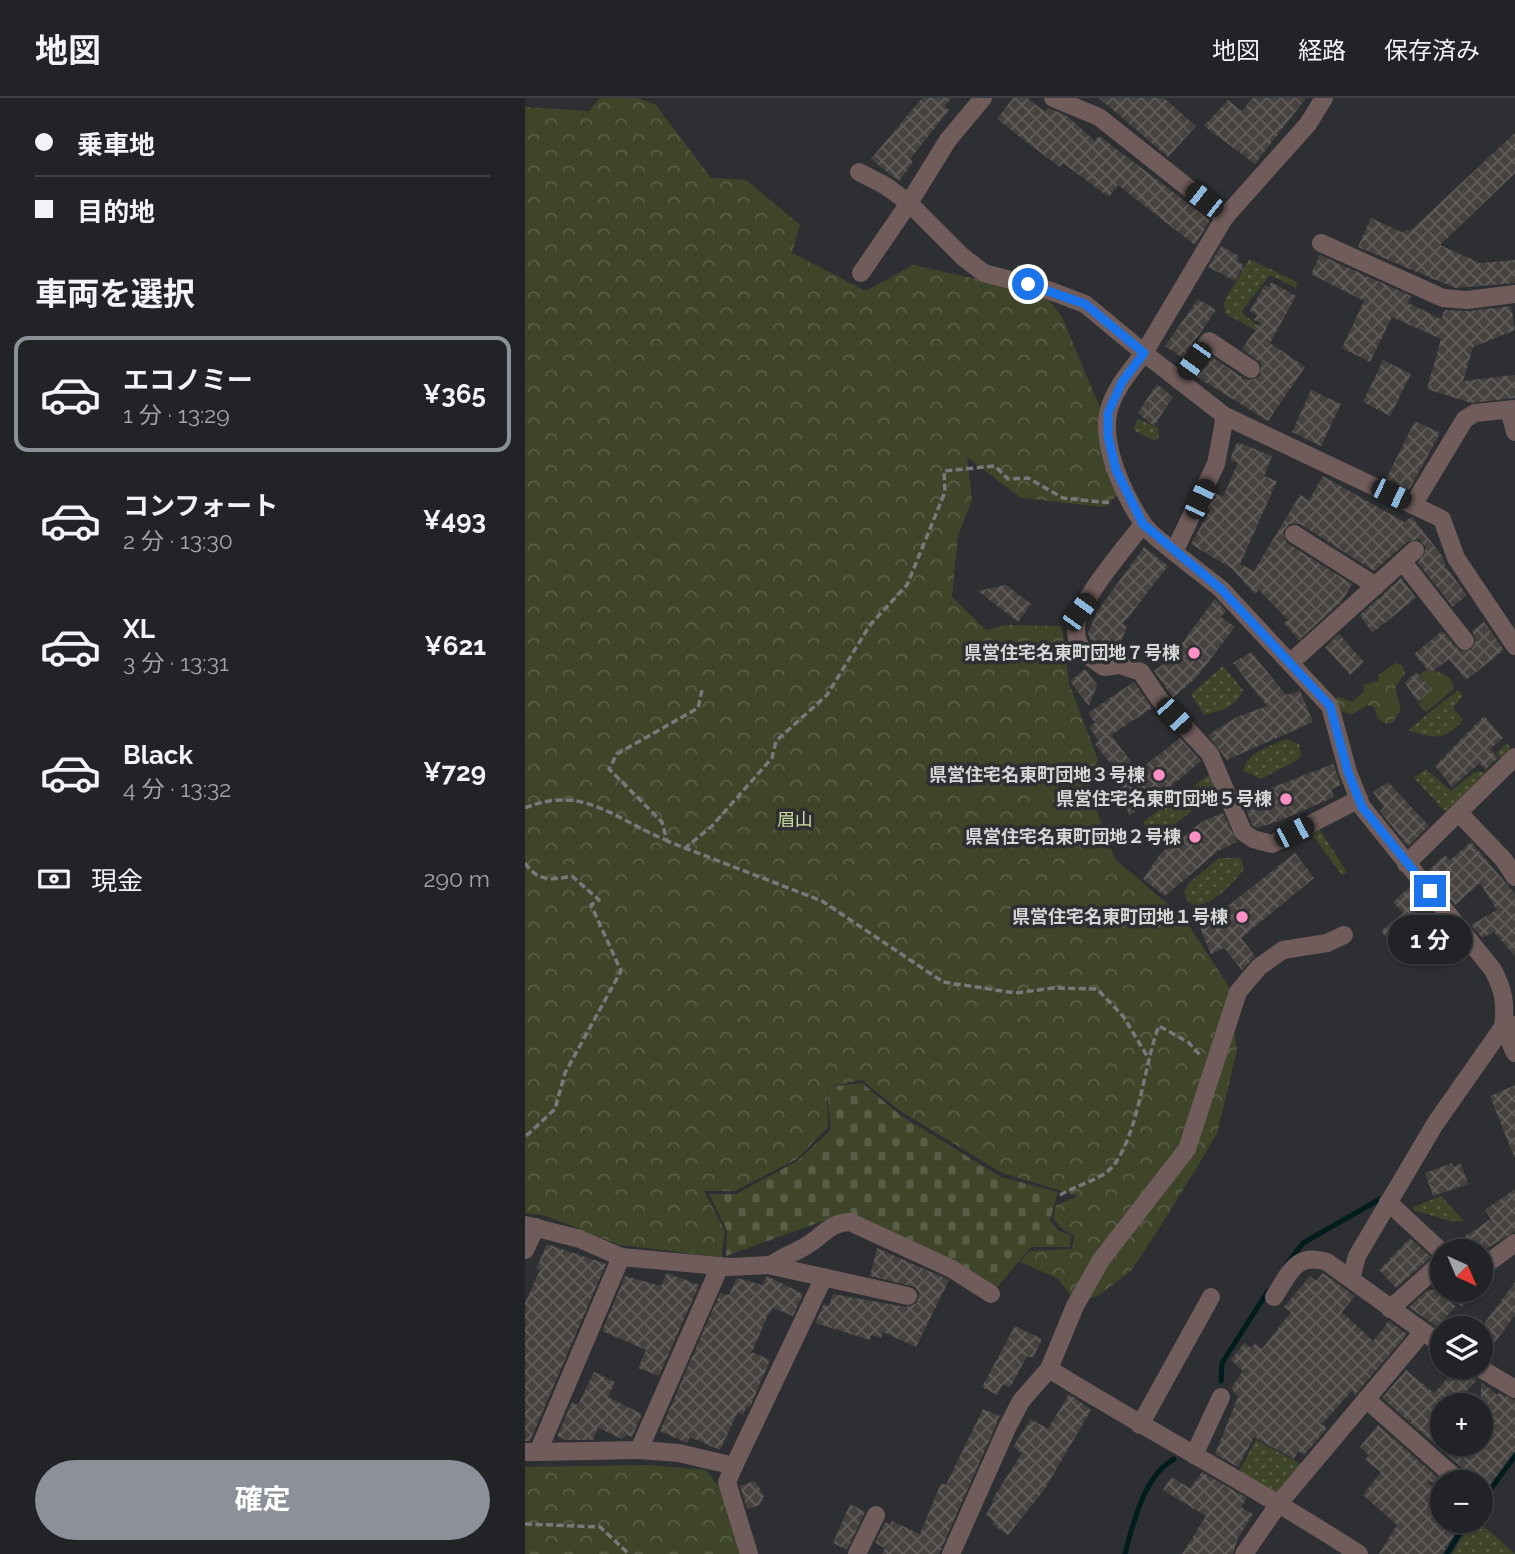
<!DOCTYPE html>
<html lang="ja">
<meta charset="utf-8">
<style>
body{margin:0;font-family:Raleway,"Noto Sans JP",sans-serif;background:#2e2f32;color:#f1f3f6;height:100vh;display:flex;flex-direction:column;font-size:26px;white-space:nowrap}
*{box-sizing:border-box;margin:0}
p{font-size:23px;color:#a2a4a7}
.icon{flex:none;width:38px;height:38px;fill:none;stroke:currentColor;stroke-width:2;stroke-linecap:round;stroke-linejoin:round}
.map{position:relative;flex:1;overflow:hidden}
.sheet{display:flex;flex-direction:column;background:#222326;width:525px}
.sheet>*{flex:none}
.guide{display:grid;align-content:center;height:154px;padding:0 35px;background:#222326}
.needle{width:46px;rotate:136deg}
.buttons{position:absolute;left:905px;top:1141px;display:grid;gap:14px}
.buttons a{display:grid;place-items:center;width:63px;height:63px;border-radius:50%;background:#222326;box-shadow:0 2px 5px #0004,0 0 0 2px #3f4043;font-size:35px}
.end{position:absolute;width:32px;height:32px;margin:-16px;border:9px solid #1a73e8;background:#fff;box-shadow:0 0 0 4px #fff}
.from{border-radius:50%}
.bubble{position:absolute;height:49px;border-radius:24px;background:#222326;box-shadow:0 2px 5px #0004,0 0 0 2px #3f4043;font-size:23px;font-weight:700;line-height:49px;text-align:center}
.car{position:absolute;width:21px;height:42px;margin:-21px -10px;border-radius:9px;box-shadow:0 0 5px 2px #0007;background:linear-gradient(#222 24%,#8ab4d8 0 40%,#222 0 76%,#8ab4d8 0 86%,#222 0)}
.guide b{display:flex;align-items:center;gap:24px;height:66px;font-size:26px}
.guide b+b{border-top:2px solid #3f4043}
.guide i{width:18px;height:18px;background:#f1f3f6}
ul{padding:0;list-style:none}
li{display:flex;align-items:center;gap:21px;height:116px;margin:0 14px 10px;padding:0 21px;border:4px solid transparent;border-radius:14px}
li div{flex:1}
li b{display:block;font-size:26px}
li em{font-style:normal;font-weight:700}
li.on{border-color:#8c9099}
li>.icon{width:63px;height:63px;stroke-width:1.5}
h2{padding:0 35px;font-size:32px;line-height:84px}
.pay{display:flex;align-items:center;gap:18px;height:77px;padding:0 35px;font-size:26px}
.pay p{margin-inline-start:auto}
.button{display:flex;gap:14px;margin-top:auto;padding:14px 35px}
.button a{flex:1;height:80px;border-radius:42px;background:#8c9099;color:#fff;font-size:28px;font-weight:700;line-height:80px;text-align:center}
header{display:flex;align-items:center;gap:42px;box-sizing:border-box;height:98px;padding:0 35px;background:#222326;border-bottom:2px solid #3f4043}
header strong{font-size:33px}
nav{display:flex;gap:38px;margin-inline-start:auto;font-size:24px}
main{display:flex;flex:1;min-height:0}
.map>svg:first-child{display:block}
</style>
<header>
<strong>地図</strong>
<nav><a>地図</a><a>経路</a><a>保存済み</a></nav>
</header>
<main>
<section class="sheet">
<div class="guide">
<b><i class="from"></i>乗車地</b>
<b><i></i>目的地</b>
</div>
<h2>車両を選択</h2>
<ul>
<li class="on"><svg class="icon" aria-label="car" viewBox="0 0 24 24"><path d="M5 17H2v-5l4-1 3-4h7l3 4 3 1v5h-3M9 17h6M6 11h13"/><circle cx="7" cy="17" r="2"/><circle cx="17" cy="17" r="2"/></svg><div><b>エコノミー</b><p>1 分 · 13:29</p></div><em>¥365</em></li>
<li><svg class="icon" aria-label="car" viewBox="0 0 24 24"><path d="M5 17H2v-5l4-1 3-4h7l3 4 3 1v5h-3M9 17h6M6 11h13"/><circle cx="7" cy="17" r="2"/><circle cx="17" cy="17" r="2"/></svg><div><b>コンフォート</b><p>2 分 · 13:30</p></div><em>¥493</em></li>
<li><svg class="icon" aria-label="car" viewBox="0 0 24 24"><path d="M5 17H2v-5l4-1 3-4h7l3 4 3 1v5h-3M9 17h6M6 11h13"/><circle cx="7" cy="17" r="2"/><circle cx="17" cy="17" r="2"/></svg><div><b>XL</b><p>3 分 · 13:31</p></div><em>¥621</em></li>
<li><svg class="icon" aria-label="car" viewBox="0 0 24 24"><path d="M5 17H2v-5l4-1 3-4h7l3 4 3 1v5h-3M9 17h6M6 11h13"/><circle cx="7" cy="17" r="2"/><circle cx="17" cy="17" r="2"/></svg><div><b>Black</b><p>4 分 · 13:32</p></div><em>¥729</em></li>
</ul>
<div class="pay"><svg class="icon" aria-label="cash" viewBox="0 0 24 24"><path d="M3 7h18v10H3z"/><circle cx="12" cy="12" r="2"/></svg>現金<p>290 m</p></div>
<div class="button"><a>確定</a></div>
</section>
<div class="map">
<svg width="990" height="1456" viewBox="0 0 990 1456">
<defs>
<pattern id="green-dots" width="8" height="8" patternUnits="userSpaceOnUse" patternTransform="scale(1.75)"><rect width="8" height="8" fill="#3e4528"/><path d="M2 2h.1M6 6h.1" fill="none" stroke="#595f46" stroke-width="1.8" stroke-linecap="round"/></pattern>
<pattern id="forest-crowns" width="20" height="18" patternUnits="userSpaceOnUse" patternTransform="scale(1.75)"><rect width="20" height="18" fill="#3e4528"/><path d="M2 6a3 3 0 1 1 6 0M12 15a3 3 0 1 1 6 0" fill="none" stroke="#595f46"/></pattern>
<pattern id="cemetery-stones" width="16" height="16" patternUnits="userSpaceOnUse" patternTransform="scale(1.75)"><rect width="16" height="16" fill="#3e4528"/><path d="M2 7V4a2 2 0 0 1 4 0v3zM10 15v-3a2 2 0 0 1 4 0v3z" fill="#595f46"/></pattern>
<pattern id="building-cross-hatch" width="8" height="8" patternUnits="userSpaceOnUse" patternTransform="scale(1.75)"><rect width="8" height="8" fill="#46423f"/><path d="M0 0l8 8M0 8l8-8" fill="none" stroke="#605d5a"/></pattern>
</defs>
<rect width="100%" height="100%" fill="#2d2f32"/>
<g fill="url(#green-dots)">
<path d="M724 161 772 184 771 190 745 177 716 214 737 231 735 235 700 215 699 204Z"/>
<path d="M613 321 633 330 634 339 629 343 608 332Z"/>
<path d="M698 568 718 592C712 609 694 613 679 617L666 596Z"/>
<path d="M933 592 938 597 928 610 938 622C919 643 910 641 883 632Z"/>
<path d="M761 641 774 646 776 657 771 663 736 681 719 673C720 654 747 648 761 641Z"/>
<path d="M982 645 988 653 923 717 889 680 901 671 926 693 950 674H960L976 661 971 655Z"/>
<path d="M684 677 694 693 674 709 660 694Z"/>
<path d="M655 697 667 713 633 739 625 738 618 724Z"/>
<path d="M793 729 822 774 817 777 785 734Z"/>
<path d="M694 760H716L719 771C708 785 688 807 669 808L662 802 659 794 665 784Z"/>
<path d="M916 1098 939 1123C924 1126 905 1115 889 1113L888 1109Z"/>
<path d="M731 1342 776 1366 759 1392 750 1396 713 1375Z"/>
<path d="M947 1423H953L990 1456H927Z"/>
</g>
<g fill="url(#forest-crowns)">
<path d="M75 0H112L131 7 186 80 221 82 275 127 267 155 341 193 388 167 474 186 524 202 537 219 578 317 594 396 579 409 496 400 442 359 447 402 433 438 427 499 461 532 481 527 537 528 544 585 573 662 564 692 590 761 659 820 703 887 712 952 692 1036 642 1118 606 1173 574 1197 553 1206 532 1180 495 1164 504 1153 547 1151 549 1138 536 1130 528 1120 531 1107 553 1098 477 1075 375 1013 337 982 302 989 303 1029 272 1061 210 1093H179L200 1133 196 1159 95 1147 21 1118 0 1115V9L64 13Z"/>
<path d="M871 565 877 567 880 575 870 590 876 612 868 624 861 626 853 620 849 609 843 607 826 617 816 613 809 602 814 599 827 604 839 593 838 587 853 583 854 576Z"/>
<path d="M904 571C916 575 928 577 929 591L901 614 893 606 897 603 891 586 896 575Z"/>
<path d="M123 1367 181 1372 194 1389 215 1456H0V1369Z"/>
</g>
<path fill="url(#cemetery-stones)" d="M337 985 375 1017 476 1079 533 1094 525 1122 533 1132 546 1138 545 1149H506L468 1194 320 1115 201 1158 202 1132 184 1096H211L272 1063 306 1032 302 989Z"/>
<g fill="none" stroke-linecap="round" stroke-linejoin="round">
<g stroke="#011c1d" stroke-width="5">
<path d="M761 1167 778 1145 857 1100"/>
<path d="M696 1283 697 1265 743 1193"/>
<path d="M956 1404 990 1358"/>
<path d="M600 1456C608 1425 619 1378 649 1361"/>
<path d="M922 1456 942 1423"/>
</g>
</g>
<g fill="url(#building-cross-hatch)">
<path d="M397 0H426L419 9 424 12 385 61 388 64 374 83 346 61Z"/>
<path d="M488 0H502L520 14 523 10 542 18 570 43 574 38 685 122 670 147 593 87 584 99 538 65 535 69 499 42 472 21Z"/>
<path d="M574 0H639L671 28 643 59Z"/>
<path d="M728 0H781L730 66 679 28 703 2 717 13Z"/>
<path d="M990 35V75L915 147 955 165 990 162V185L930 190 833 149 846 120 879 135 881 131 885 133Z"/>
<path d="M696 148 714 158 712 163 719 167 710 183 683 169Z"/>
<path d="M795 157 886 198 883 205 916 221 920 212 943 213 986 208 990 232 948 249 938 283 990 277V300L946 305 902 291 916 241 867 219 845 264 817 250 839 203 786 176Z"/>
<path d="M746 184 771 198 745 245 780 269 743 323 672 279 687 259 720 281 726 282 735 278 736 265 717 251 735 225 729 222 732 217 725 213 740 187 744 189Z"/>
<path d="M673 201 691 212 658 260 640 248Z"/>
<path d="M858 262 886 276 865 318 838 304Z"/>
<path d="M632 286 648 299 629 328 613 315Z"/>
<path d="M786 292 816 306 796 348 767 334Z"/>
<path d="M890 323 915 335 884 392 861 381Z"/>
<path d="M712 344 747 358 739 378 752 383 715 466 729 473 775 397 784 402 798 378 879 424 887 419 918 459 920 468 942 497 928 509 893 465 901 450 894 441 882 444 849 473 775 426H764L758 435 762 445 827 486 817 503 774 542 759 525 763 522 734 492 730 496 706 470 666 446 685 412 682 410 690 395 698 399 713 365 705 362Z"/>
<path d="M619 449 643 468 598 526 602 528 594 549 582 557 568 547 563 535 573 512Z"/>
<path d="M876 480 891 500 847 535 835 517Z"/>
<path d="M481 487 506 506 493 524 453 493Z"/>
<path d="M690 501 701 513 696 519 710 529 671 580 648 600 629 573 644 562Z"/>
<path d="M959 524 979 552 941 582 924 561 905 575 889 556 917 533 935 553 946 552 951 542 947 533Z"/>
<path d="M814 536 839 564 825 577 800 549Z"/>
<path d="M726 554 761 597 775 593 788 624 702 662 683 637 712 619 742 608 708 565Z"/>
<path d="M560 571 572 587 564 608 545 583Z"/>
<path d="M891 574 907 591 893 604 880 585Z"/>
<path d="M609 584 627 610 586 637 613 673 655 640 676 663 626 705 605 717 588 690 599 683 570 646 574 643 564 629 570 625 563 615Z"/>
<path d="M959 618 978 640 965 651 973 660 960 672 955 665 927 689 910 668Z"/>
<path d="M808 666 816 687 806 691 809 699 754 723 732 730 727 727 717 701Z"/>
<path d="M863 684 904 728 883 748 855 713 859 709 848 694Z"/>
<path d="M698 715 712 744 693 753 640 798 618 781 635 756 678 723Z"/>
<path d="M946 744 990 796V858L969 834 957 840 946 827 972 812 955 785 930 807 903 773 920 757 925 762Z"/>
<path d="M770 755 789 780 716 840 730 858 717 872 699 850 686 856 673 825 693 816Z"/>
<path d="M886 788 897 802 887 810 903 829 880 848 877 844 869 850 856 833 878 815 868 804Z"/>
<path d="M990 987V1059H989L965 998Z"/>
<path d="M927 1065 928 1069 936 1066 943 1086 908 1098 900 1075Z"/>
<path d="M990 1091V1134L957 1153H928L926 1148 966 1121 960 1112Z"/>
<path d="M885 1140 906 1159 871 1190 854 1172Z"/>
<path d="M22 1146 81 1166 5 1343H0V1205L15 1172 11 1171Z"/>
<path d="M352 1150 424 1182 391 1249 358 1234 356 1240 346 1237 345 1242 290 1225 299 1206 304 1208 308 1196 381 1209 392 1205 394 1195 390 1189 345 1178Z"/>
<path d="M142 1175 174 1187 134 1278 113 1270 121 1252 77 1233 100 1178 136 1188Z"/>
<path d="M798 1175 830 1198 817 1214 848 1243 864 1223 882 1236 830 1297 827 1293 797 1326 802 1330 779 1357 773 1353 769 1361 729 1339 713 1369 690 1356 713 1299 706 1290 718 1273 706 1262 719 1245 726 1250 730 1245 737 1251 766 1214 759 1209 785 1178 791 1183Z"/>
<path d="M242 1178 278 1196 268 1218 248 1210 243 1217 227 1254 245 1262 225 1309 222 1308 218 1317 213 1314 195 1352 165 1339 162 1345 135 1333 195 1195 204 1197 212 1180 237 1187Z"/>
<path d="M990 1184V1217L967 1248 956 1240V1230Z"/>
<path d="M903 1192H912L931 1208 912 1229 884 1209Z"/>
<path d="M917 1192H952L937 1209Z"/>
<path d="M490 1228 517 1241 508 1260 502 1258 485 1290 478 1286 472 1297 457 1289Z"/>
<path d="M933 1269H940L952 1282 928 1307H917V1346H956V1333L961 1326 956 1321V1284L972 1297 974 1295 990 1302V1353L956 1399V1384H946L943 1375 857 1300 881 1272 909 1295Z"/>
<path d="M69 1274 90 1284 83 1299 117 1316 107 1339 102 1337 97 1341 73 1330 68 1342H41L32 1338 47 1304 53 1307Z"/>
<path d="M544 1296 566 1312 519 1392 483 1437 467 1426 469 1423 461 1417 469 1403 467 1402 497 1355 488 1349 506 1321 523 1331Z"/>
<path d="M458 1311 475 1318 414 1456H357L360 1450 350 1445 360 1424 365 1427 367 1423 395 1436 416 1385 421 1387Z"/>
<path d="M853 1327 918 1384H903L911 1393 903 1401V1409L910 1416H917V1423H935L925 1435 929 1437 917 1456H854L872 1427 838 1397 856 1374 840 1362 844 1357 835 1349Z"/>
<path d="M677 1374 722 1400 716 1409 728 1416 712 1442 708 1456H657L681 1418 638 1392 646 1379 665 1390Z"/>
<path d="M230 1383 239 1397 235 1407 222 1411 215 1388Z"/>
<path d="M325 1406 340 1414 322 1452 308 1445Z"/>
</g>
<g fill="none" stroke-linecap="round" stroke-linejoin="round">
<g stroke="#77797b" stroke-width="3.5" stroke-dasharray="7 3.5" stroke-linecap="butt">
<path d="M177 592 173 610 92 656 84 671 137 724 142 743 297 803 418 884 491 895 528 890 572 891 598 918 624 961"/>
<path d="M0 710C58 686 89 721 141 742"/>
<path d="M159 751 187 728 247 660 251 643 302 597 345 527 382 487 420 394 419 373 470 368 483 381 503 380 538 400 586 405"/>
<path d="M0 765C13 784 26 782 47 778L74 802 66 807 96 873 40 975 30 1011 0 1039"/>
<path d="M535 1097C549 1089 566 1084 579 1076 612 1055 619 963 634 928L663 944 675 957"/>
<path d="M0 1426 75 1429 104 1456"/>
</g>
<g stroke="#705c5b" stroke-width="18">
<path d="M458 0 423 42 384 105 438 159 459 175 523 192 560 206 619 255 700 119"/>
<path d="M528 0 574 19 700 119 783 26 799 0"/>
<path d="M334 74 361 88 384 105 336 175"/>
<path d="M796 145 918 200 942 202 990 196"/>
<path d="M619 255 700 318 691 366 649 454C639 445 624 436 617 424 599 397 577 350 583 316 587 294 605 273 619 255Z"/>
<path d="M655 283 684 243 726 271"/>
<path d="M984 312 990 334"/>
<path d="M700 318 888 407 940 321 950 315 990 311"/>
<path d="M888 407 917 421 931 460 990 548"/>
<path d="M618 426C601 449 550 506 551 532 551 551 565 560 579 569L595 567 616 574 635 602 685 656 718 734 728 741 747 746 834 701"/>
<path d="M769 436 851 488"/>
<path d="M649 454 696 491 805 608 823 674 837 709 968 872C979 893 981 906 978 929L990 927"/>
<path d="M878 464 940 543"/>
<path d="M765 565 890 452"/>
<path d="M935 716 979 762 990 779"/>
<path d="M881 766 990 659"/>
<path d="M863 1104 917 1154"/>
<path d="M0 1127 55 1141 96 1159 205 1169 243 1167 383 1198"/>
<path d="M0 1152 11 1129"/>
<path d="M246 1167C257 1159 269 1155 281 1148 297 1139 305 1124 325 1124L427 1171 466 1196"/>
<path d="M956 1170 990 1145"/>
<path d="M826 1181 832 1158 910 1026 978 929 990 955"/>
<path d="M749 1199C765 1175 770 1154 802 1164L917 1247"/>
<path d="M865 1211 917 1164"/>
<path d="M953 1269 990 1291"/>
<path d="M524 1271C627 1335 733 1390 834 1456"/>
<path d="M841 1301 935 1384"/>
<path d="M615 1327 686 1199"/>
<path d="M114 1352 154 1355 209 1368 299 1179"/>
<path d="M0 1354H13L96 1159"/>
<path d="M13 1354 114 1352 195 1168"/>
<path d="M669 1357 696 1299"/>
<path d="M209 1368 202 1384 224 1456"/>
<path d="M914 1405 917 1402"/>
<path d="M332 1456 351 1417"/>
<path d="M426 1456 482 1330 496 1303 524 1271 550 1208 576 1162 662 1051 713 894 734 869 758 852 802 845 819 837"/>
<path d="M719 1456 755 1404 897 1235"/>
</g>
</g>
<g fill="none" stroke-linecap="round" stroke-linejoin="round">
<path stroke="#1a73e8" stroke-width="9" d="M503 186 560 206 619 255 597 284 583 315V338L591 372 618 426 696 491 805 608 823 674 837 709 905 793"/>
</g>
<g fill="#fc8fc3" stroke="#2d2f32" stroke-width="2.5">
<circle cx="669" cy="555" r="7"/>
<circle cx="634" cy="677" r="7"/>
<circle cx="761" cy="701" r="7"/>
<circle cx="670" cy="739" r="7"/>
<circle cx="717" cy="819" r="7"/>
</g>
<g text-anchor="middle" stroke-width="7" stroke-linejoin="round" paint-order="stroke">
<g font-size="18" font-weight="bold" fill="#d4d6d8" stroke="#2d2f32" text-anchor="end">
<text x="655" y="561">県営住宅名東町団地７号棟</text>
<text x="620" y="683">県営住宅名東町団地３号棟</text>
<text x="747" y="707">県営住宅名東町団地５号棟</text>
<text x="656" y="745">県営住宅名東町団地２号棟</text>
<text x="703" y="825">県営住宅名東町団地１号棟</text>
</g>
<g font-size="18" fill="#cedf9f" stroke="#2d2f32">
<text x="270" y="728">眉山</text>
</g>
</g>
</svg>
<div class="buttons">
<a><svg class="needle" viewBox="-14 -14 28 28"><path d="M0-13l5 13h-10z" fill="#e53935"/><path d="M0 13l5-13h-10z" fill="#a2a4a7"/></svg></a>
<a><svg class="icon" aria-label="layers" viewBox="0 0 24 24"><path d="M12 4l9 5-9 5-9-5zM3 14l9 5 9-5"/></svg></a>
<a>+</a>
<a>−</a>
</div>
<i class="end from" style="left:503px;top:186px"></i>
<i class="end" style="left:905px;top:793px"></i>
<div class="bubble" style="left:863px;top:817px;width:84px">1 分</div>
<i class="car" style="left:679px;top:102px;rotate:308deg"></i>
<i class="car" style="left:669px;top:263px;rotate:216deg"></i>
<i class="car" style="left:866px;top:396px;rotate:116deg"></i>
<i class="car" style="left:675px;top:401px;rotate:25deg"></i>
<i class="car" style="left:554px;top:514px;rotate:36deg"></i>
<i class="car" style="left:649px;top:618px;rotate:137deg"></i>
<i class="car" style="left:769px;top:734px;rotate:63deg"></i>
</div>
</main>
